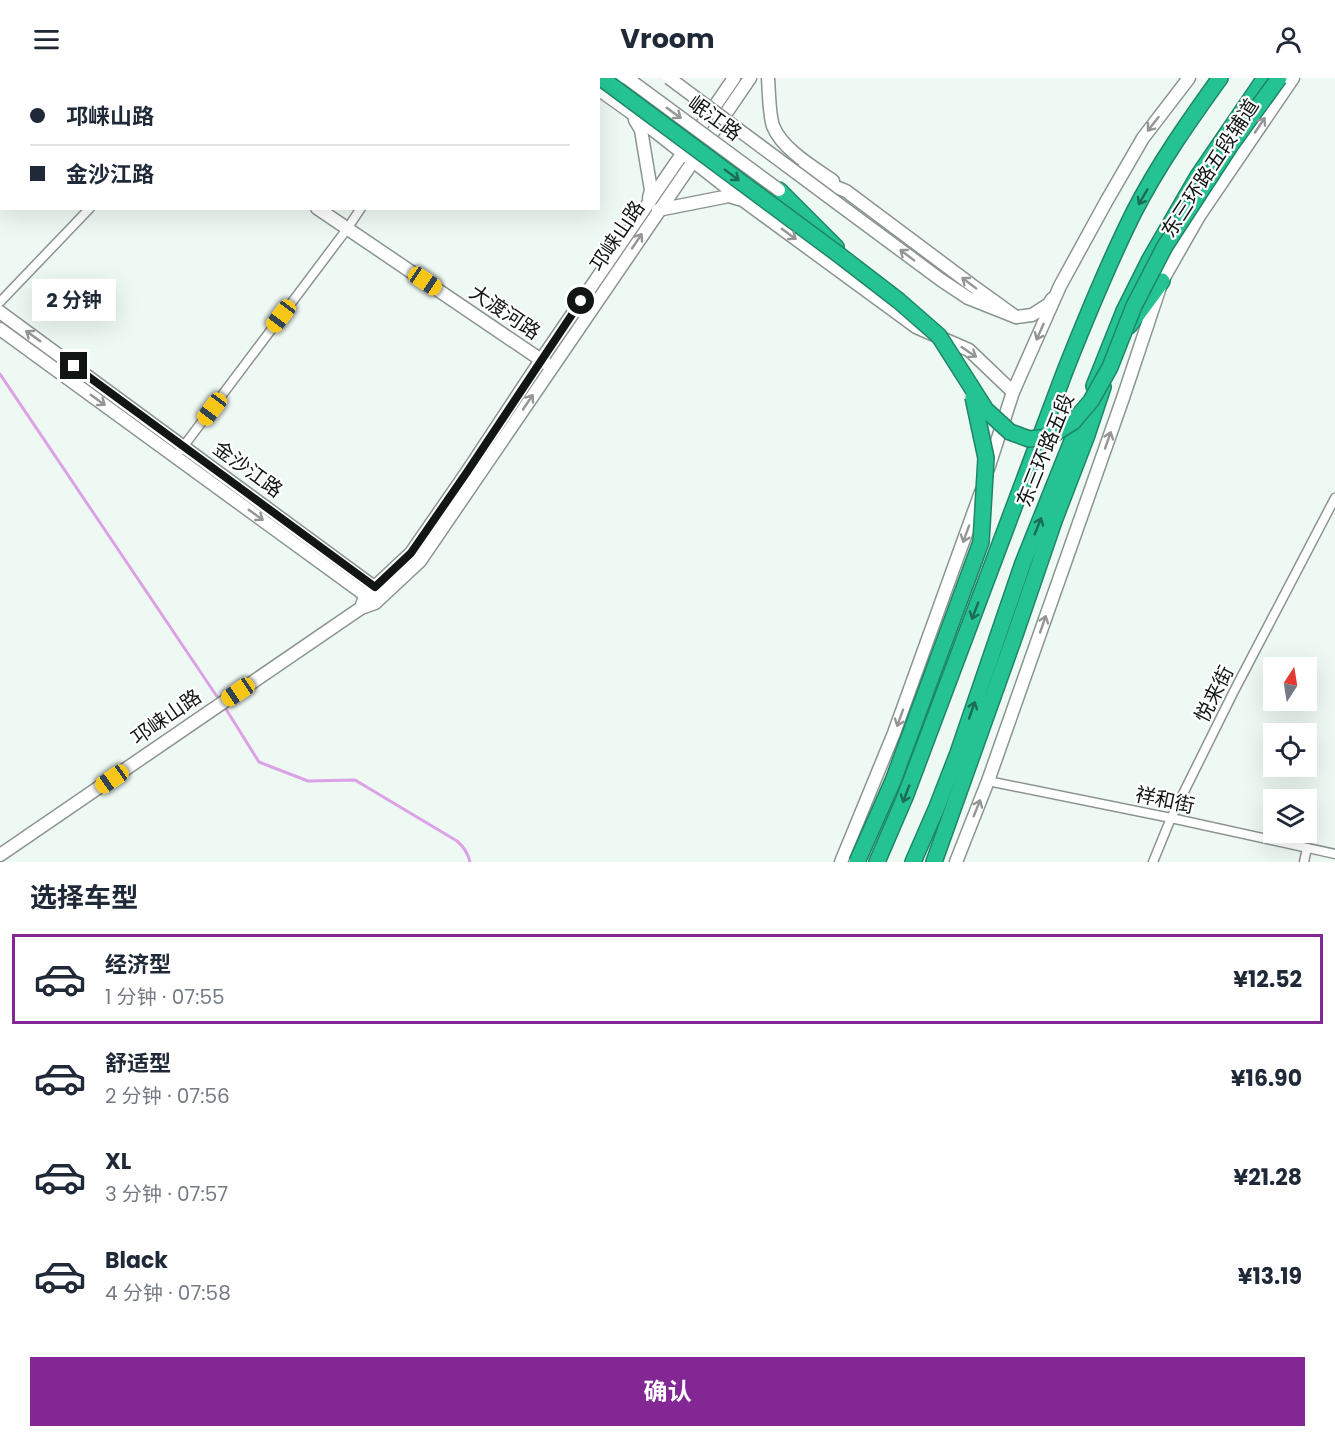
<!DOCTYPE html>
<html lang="zh">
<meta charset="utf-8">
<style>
body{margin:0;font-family:Poppins,"Noto Sans SC",sans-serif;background:#f6f6f7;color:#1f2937;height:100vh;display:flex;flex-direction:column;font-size:22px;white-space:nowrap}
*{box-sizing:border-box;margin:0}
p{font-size:20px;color:#747a83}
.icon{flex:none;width:33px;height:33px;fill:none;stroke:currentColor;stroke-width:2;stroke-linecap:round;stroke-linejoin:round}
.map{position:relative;height:784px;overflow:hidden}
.details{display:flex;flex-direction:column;background:#fff;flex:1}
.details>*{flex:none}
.guide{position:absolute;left:0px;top:0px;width:600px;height:132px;box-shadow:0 6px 24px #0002;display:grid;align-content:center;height:132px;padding:0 30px;background:#fff}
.needle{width:39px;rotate:12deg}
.controls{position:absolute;left:1263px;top:579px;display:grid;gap:12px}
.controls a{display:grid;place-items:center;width:54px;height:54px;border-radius:0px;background:#fff;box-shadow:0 6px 24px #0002;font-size:30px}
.end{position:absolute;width:27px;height:27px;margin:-14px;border:8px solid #111513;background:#fff;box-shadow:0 0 0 3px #fff}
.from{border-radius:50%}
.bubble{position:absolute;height:42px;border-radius:0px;background:#fff;box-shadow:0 6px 24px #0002;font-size:20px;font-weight:700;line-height:42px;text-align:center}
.car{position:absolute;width:18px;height:36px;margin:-18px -9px;border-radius:8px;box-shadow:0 0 4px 2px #0007;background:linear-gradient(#f5c518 24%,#345 0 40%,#f5c518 0 76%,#345 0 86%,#f5c518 0)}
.guide b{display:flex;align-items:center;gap:21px;height:57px;font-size:22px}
.guide b+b{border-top:2px solid #e0e1e3}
.guide i{width:15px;height:15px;background:#1f2937}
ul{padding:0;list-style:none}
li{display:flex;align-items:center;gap:18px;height:90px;margin:0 12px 9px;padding:0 18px;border:3px solid transparent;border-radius:0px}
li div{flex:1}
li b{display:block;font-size:22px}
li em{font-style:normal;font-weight:700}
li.current{border-color:#822793}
li>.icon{width:54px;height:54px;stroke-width:1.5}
h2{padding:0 30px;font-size:27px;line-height:72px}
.primary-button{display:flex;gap:12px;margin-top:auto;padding:12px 30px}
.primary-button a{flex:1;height:69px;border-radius:0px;background:#822793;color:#fff;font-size:24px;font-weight:700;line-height:69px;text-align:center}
header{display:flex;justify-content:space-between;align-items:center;height:78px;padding:0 30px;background:#fff;font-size:27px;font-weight:700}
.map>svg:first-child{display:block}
</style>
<header><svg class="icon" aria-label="menu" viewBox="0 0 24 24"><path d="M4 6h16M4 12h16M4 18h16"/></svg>Vroom<svg class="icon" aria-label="person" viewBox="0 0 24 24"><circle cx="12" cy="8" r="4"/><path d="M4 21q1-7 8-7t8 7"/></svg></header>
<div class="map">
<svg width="1335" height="784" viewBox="0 0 1335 784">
<rect width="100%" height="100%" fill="#eff9f4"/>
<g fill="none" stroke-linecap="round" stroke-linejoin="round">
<g stroke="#dba2e6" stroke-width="3">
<path d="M0 296 220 623"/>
<path d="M224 628 259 684 308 703 355 702 457 763C464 769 468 775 470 784"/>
</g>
<g stroke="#ced7d2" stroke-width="12" stroke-dasharray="12 6" stroke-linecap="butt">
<path d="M114 0 116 2"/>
<path d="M135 0 137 2"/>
</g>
<g stroke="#8b948f" stroke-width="11">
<g id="street">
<path d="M220 2 221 0"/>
<path d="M447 2 448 0"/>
<path d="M0 224 90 130"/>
<path d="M180 373 347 151 361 130"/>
<path d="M988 703 1171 740 1335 776"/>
<path d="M1153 784 1171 740 1233 615 1335 420"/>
<path d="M1304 784 1307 770"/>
</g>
</g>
<g stroke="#8b948f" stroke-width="15">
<g id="secondary">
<path d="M582 0 584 2"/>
<path d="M768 0C769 13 769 36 773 48 782 71 813 89 833 103"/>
<path d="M598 11 629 33 744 123 916 249 969 272 1013 314"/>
<path d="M635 42 641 52 651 112 649 120"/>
<path d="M800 93 806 97 846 113 973 208 1016 239"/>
<path d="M837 125 941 202 968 220 1016 239 1032 237 1049 226 1052 221"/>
<path d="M317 130 547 286"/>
<path d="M658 132 729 118 739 121"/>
<path d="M0 234 381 514"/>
<path d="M0 251 372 522"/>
<path d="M988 391 1013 314 1060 208 1106 124 1143 60 1189 0"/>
<path d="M361 530 365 518 411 475 467 394 541 282 734 0"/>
<path d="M0 777 361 530 375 525 420 483 750 0"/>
<path d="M841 784 894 655 981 414"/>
<path d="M956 784 988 703 1123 320 1162 203 1199 138 1293 0"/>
</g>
</g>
<g stroke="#1e8667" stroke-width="18">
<g id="highway">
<path d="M779 112 836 169"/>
<path d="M1129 248 1162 203"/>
<path d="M1094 308 1124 233 1149 183 1198 98 1265 0"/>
<path d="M877 784 905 719 1065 293C1086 240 1108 186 1134 134 1158 87 1189 43 1220 0"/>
<path d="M913 784 937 729 958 675 1023 485 1084 333"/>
<path d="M934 784 1016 554 1054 443 1087 357 1103 309"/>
</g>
</g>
<use href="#street" stroke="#fff" stroke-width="8"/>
<use href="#secondary" stroke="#fff" stroke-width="12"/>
<use href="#highway" stroke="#25c394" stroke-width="15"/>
<g stroke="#757b78" stroke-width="5">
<g id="rail">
<path d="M77 2 78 0"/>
<path d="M89 2 91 0"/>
<path d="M100 2 101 0"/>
<path d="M0 80 2 78"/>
<path d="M0 90 2 89"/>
<path d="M0 101 2 100"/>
<path d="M0 112 2 110"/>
</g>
</g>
<use href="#rail" stroke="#fff" stroke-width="3" stroke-dasharray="9" stroke-linecap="butt"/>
<g stroke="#8b948f" stroke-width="15" stroke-linecap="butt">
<g id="secondary-bridge">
<path d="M627 0 779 112"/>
<path d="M669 0 837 125"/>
</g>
</g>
<g stroke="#1e8667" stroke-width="18" stroke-linecap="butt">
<g id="highway-bridge">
<path d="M601 0 838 176 899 223 939 258 986 332 1010 354 1029 361 1049 359 1073 344 1091 323 1110 289 1134 228 1165 168 1230 68 1279 0"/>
<path d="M857 784 893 703 981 464 986 380 973 319"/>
</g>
</g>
<use href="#secondary-bridge" stroke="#fff" stroke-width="12"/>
<use href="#highway-bridge" stroke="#25c394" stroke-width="15"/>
</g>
<defs><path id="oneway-shaft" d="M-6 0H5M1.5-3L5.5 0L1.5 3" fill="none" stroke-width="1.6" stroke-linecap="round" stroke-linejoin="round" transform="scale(1.5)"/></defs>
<g stroke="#949695">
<use href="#oneway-shaft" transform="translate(674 35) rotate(36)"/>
<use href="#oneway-shaft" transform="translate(1153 46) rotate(128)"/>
<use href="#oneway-shaft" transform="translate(1260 47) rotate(-56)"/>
<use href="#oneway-shaft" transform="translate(789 156) rotate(36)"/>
<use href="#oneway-shaft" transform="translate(637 163) rotate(-56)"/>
<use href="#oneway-shaft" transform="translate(907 177) rotate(-143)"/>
<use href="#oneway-shaft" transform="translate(969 205) rotate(-143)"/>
<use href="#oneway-shaft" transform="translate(1040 254) rotate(114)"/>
<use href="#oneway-shaft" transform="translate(33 258) rotate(-144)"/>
<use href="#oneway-shaft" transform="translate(969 274) rotate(34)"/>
<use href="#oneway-shaft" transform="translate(98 322) rotate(36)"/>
<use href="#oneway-shaft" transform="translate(528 324) rotate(-56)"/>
<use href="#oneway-shaft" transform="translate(1108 362) rotate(-71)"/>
<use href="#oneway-shaft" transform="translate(256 437) rotate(36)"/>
<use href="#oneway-shaft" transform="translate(966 456) rotate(110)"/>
<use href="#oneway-shaft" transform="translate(1043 546) rotate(-71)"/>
<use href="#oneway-shaft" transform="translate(900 640) rotate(110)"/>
<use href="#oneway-shaft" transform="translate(977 730) rotate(-68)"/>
</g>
<g stroke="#1b6c54">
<use href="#oneway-shaft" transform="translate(732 97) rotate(37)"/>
<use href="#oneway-shaft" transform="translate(1143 119) rotate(120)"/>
<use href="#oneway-shaft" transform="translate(1038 448) rotate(-68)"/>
<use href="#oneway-shaft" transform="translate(975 533) rotate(111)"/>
<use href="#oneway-shaft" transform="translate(972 632) rotate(-71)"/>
<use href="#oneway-shaft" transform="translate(906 716) rotate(111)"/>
</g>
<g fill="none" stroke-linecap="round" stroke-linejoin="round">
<path stroke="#111513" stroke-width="8" d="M74 288 375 509 411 475 467 394 581 223"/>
</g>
<g text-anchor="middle" stroke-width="4.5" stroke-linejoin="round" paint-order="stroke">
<g font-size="20" fill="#111513" stroke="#fff">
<text transform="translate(715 40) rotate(36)" y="7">岷江路</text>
<text transform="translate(1210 90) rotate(-57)" y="7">东三环路五段辅道</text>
<text transform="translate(617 158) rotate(-56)" y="7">邛崃山路</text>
<text transform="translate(505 234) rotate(34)" y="7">大渡河路</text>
<text transform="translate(1045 372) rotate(-68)" y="7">东三环路五段</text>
<text transform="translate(248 391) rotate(36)" y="7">金沙江路</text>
<text transform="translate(1214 616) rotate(-63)" y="7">悦来街</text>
<text transform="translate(166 639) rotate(-35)" y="7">邛崃山路</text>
<text transform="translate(1165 722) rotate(12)" y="7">祥和街</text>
</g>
</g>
</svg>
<div class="controls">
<a><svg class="needle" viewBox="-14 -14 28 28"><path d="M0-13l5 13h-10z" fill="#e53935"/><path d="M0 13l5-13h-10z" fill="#747a83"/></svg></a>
<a><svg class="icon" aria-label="locate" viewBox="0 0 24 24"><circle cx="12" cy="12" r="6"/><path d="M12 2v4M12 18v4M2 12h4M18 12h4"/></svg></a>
<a><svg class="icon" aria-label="layers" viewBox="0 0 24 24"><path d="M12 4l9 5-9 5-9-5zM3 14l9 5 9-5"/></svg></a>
</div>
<i class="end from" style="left:581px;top:223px"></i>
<i class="end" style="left:74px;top:288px"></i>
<div class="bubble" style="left:32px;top:201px;width:84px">2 分钟</div>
<i class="car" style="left:425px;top:203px;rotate:124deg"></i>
<i class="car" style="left:281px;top:238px;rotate:217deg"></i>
<i class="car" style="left:212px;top:331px;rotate:217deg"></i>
<i class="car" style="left:238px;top:614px;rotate:236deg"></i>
<i class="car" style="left:112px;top:701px;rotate:235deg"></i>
<div class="guide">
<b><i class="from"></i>邛崃山路</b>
<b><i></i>金沙江路</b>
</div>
</div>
<section class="details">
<h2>选择车型</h2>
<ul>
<li class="current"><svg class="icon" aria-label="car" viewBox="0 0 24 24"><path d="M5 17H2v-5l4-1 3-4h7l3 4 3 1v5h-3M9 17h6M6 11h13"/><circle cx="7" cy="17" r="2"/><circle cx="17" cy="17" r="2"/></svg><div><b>经济型</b><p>1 分钟 · 07:55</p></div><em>¥12.52</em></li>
<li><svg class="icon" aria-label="car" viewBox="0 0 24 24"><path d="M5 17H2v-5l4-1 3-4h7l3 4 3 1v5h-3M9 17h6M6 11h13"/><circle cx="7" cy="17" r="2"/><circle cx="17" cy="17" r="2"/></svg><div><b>舒适型</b><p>2 分钟 · 07:56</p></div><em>¥16.90</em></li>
<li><svg class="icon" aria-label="car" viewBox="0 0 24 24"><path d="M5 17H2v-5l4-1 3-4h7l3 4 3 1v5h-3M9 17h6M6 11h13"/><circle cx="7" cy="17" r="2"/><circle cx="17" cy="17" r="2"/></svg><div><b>XL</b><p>3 分钟 · 07:57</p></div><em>¥21.28</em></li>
<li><svg class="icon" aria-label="car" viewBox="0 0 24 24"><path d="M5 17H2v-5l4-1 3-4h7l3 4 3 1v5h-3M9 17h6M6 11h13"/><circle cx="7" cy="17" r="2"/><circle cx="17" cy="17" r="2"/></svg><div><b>Black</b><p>4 分钟 · 07:58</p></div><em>¥13.19</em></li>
</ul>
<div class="primary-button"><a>确认</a></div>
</section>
